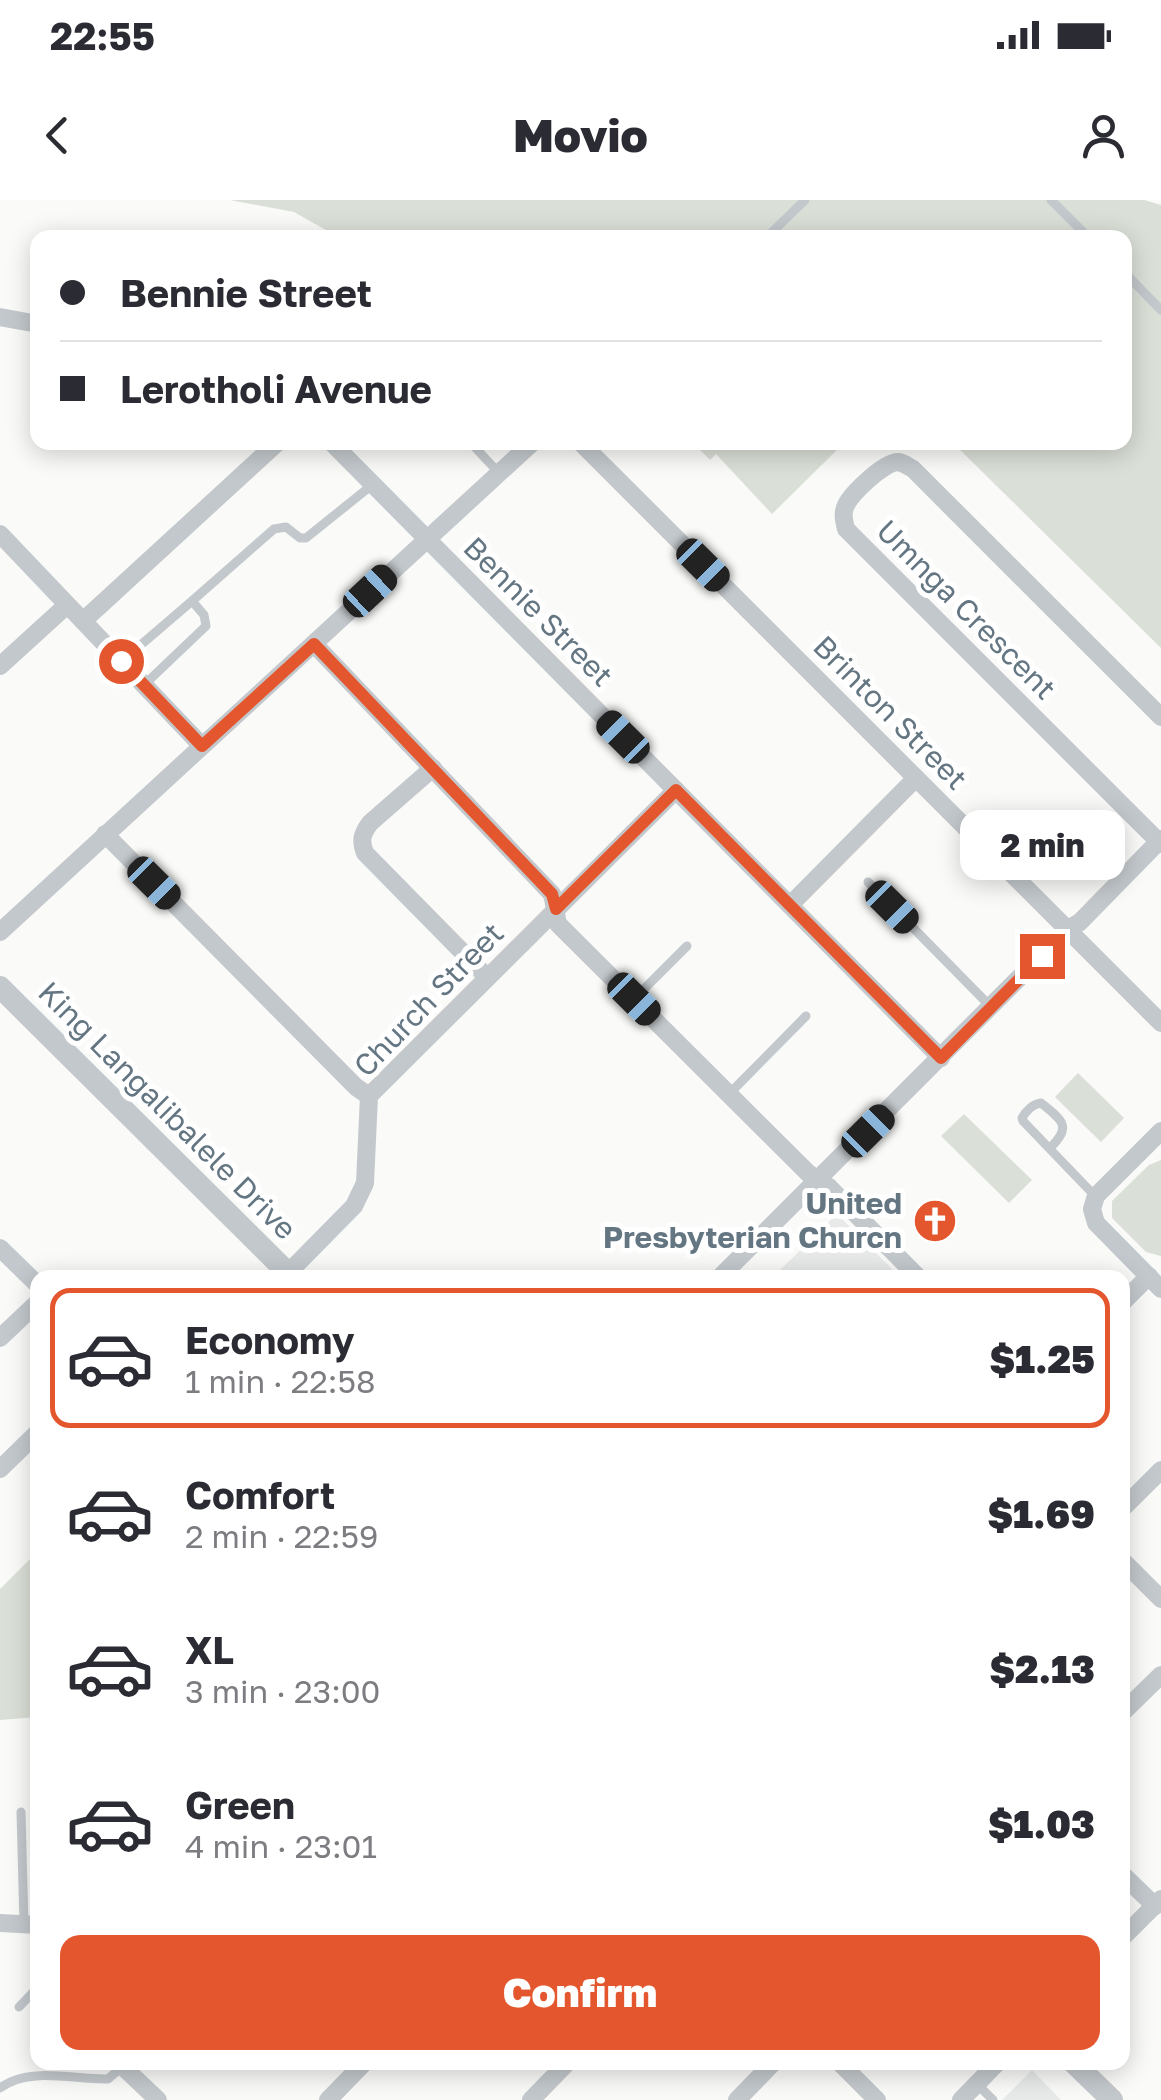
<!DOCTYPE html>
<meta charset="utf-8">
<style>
body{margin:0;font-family:"Golos Text",sans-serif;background:#f7f7f7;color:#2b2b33;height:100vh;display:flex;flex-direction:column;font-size:38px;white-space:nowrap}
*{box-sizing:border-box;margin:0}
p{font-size:32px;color:#7c7c81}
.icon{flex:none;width:55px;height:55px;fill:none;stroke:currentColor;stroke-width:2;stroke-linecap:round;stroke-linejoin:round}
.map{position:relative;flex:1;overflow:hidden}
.details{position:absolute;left:30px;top:1070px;width:1100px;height:800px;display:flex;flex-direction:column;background:#fff;border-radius:20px;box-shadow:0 5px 25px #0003}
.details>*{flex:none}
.top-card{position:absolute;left:30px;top:30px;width:1102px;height:220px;border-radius:20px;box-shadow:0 5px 25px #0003;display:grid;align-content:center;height:220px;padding:0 30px;background:#fff}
.end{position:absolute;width:45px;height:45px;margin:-22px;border:12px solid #e4572e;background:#fff;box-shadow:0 0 0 5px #fff}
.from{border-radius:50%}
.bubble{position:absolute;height:70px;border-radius:20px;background:#fff;box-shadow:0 5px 25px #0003;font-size:32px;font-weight:800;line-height:70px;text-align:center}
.car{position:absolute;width:30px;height:60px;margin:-30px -15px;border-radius:12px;box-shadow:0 0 8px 2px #0007;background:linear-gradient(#222 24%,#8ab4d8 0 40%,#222 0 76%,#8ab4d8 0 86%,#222 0)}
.top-card b{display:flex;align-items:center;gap:35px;height:95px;font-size:38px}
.top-card b+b{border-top:2px solid #e1e1e2}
.top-card i{width:25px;height:25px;background:#2b2b33}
ul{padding:18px 0 0;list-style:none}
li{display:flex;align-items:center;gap:30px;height:140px;margin:0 20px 15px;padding:0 10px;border:5px solid transparent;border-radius:20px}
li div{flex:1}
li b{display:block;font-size:38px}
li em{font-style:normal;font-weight:800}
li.on{border-color:#e4572e}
li>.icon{width:90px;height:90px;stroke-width:1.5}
.button{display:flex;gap:20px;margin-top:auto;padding:20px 30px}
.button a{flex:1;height:115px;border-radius:20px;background:#e4572e;color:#fff;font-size:40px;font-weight:800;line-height:115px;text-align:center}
.status{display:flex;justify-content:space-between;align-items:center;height:70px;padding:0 50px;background:#fff;direction:ltr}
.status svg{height:28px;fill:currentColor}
header{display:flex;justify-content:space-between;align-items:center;height:130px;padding:0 30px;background:#fff;font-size:45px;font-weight:800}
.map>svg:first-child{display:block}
</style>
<div class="status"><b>22:55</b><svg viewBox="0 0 49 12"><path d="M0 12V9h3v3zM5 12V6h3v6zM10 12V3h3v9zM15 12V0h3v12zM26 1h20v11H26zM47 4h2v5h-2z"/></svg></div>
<header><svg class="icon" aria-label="back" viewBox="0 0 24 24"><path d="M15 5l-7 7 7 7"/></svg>Movio<svg class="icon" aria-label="person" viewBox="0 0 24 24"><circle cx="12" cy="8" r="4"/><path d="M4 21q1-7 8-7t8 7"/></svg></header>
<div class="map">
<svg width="1161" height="1900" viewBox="0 0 1161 1900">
<rect width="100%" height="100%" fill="#fafaf8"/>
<g fill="#e8e9e9">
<path d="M837 1014 900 1077H773Z"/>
<path d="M1032 1870 1061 1900H1002Z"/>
</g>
<g fill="#dadfd7">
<path d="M230 0H1144L1161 5V448L953 243 1125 242V38H340L294 12Z"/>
<path d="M693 243H844L772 314 716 254 710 260Z"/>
<path d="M1078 873 1124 918 1101 942 1055 897Z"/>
<path d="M964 914 1032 980 1009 1003 941 936Z"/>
<path d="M1161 960V1056L1146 1052 1112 1018V1001L1149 965Z"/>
<path d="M37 1352V1517L0 1520V1389Z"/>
</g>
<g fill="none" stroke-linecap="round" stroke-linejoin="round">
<g stroke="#c3c8cc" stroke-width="9">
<path d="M1051 0 1089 38"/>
<path d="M766 38 805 0"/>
<path d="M1125 73 1161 110"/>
<path d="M470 242 499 273"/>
<path d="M122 461 192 401"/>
<path d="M144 485 206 426 204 415 192 401 274 329 286 327 300 338H306L372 285"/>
<path d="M868 682 991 807"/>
<path d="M634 799 687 746"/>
<path d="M729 894 806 816"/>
<path d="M1050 948C1072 926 1063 921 1041 903 1033 904 1026 911 1022 918L1023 921 1095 996"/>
<path d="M21 1612 24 1724"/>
<path d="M19 1807 38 1787"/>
<path d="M977 1884 993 1900"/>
<path d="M0 1888C29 1866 74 1880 108 1879L122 1867"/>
</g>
<g stroke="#c3c8cc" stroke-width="18">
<path d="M0 117 38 124"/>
<path d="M331 242 941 858"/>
<path d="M580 242 1161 823"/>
<path d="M0 334 202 546"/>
<path d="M83 421 278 242"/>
<path d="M314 444 552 694 558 724 808 973 829 987 919 1078"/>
<path d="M0 466 67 405"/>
<path d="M1161 517 913 269C908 266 904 263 898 262 884 262 852 293 846 305 842 313 844 321 846 329L1161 644"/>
<path d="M433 568 370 623C362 634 360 640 365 653L487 777"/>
<path d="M105 634 356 887 369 896"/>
<path d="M790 705 916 578"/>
<path d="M0 732 533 242"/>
<path d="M1161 931 1096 996 1092 1009 1096 1023 1161 1089"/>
<path d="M0 1048 38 1085"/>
<path d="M283 1078 354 1006 365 983 369 896 676 590"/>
<path d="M719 1078 1067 730 1080 722 1161 639"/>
<path d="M1122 1103 1149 1076"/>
<path d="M0 1138 38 1102"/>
<path d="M0 1269 38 1232"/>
<path d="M1122 1309 1161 1270"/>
<path d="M1122 1360 1161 1399"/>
<path d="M1122 1513 1161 1475"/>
<path d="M1122 1674 1155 1706"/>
<path d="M0 1723 38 1725"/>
<path d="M1122 1738 1161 1699"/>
<path d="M118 1862 158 1900"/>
<path d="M839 1862 877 1900"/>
<path d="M328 1900 365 1862"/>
<path d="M531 1900 568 1862"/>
<path d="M737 1900 774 1862"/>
<path d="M961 1900 998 1862"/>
</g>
<g stroke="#c3c8cc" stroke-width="22">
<path d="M0 787 293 1078"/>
<path d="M1073 1862 1112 1900"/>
</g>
</g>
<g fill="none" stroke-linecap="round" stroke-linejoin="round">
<path stroke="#e4572e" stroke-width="12" d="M121 461 202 546 314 444 552 694 556 709 676 590 941 858 1042 756"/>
</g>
<defs>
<g id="church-disc" transform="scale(2.25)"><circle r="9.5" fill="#e4572e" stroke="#fff"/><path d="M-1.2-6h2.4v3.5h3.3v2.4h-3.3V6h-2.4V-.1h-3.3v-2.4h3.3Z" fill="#fff"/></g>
</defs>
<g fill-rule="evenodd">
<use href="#church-disc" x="935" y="1021"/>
</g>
<g text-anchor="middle" stroke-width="10" stroke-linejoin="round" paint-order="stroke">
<g font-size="30" fill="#657683" stroke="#fff">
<text transform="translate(966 410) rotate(45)" y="10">Umnga Crescent</text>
<text transform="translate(538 412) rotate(45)" y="10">Bennie Street</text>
<text transform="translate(890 513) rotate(45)" y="10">Brinton Street</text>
<text transform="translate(429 800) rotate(-46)" y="10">Church Street</text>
<text transform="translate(167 911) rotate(45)" y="10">King Langalibalele Drive</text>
</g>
<g font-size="30" font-weight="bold" fill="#657683" stroke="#fff" text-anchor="end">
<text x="902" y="1014">United<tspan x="902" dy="34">Presbyterian Churcn</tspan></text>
</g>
</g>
</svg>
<i class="end from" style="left:121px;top:461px"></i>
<i class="end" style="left:1042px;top:756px"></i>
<div class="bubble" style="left:960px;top:610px;width:165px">2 min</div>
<i class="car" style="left:703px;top:365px;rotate:135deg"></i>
<i class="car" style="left:370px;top:391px;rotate:47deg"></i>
<i class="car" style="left:623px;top:537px;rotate:315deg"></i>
<i class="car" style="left:154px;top:683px;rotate:135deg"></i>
<i class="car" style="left:892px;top:707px;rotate:135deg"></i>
<i class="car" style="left:634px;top:799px;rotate:135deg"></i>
<i class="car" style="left:868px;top:931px;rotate:45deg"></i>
<div class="top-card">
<b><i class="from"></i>Bennie Street</b>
<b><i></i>Lerotholi Avenue</b>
</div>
<section class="details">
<ul>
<li class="on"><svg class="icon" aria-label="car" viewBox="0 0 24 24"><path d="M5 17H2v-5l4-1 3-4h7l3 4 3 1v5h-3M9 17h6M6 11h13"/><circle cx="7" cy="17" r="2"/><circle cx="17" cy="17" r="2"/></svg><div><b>Economy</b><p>1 min · 22:58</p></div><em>$1.25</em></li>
<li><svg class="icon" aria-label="car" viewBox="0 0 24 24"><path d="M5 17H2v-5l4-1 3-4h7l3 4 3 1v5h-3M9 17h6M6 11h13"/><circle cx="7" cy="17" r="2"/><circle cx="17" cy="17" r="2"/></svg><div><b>Comfort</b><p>2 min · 22:59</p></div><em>$1.69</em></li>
<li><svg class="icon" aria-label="car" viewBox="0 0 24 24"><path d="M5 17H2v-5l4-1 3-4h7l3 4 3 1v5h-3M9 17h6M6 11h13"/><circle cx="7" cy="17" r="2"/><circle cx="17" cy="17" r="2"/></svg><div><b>XL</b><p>3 min · 23:00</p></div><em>$2.13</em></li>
<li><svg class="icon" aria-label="car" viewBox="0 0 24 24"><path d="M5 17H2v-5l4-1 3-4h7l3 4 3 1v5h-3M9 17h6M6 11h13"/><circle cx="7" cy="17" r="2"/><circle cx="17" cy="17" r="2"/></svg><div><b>Green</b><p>4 min · 23:01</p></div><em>$1.03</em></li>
</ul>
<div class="button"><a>Confirm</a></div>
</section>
</div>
